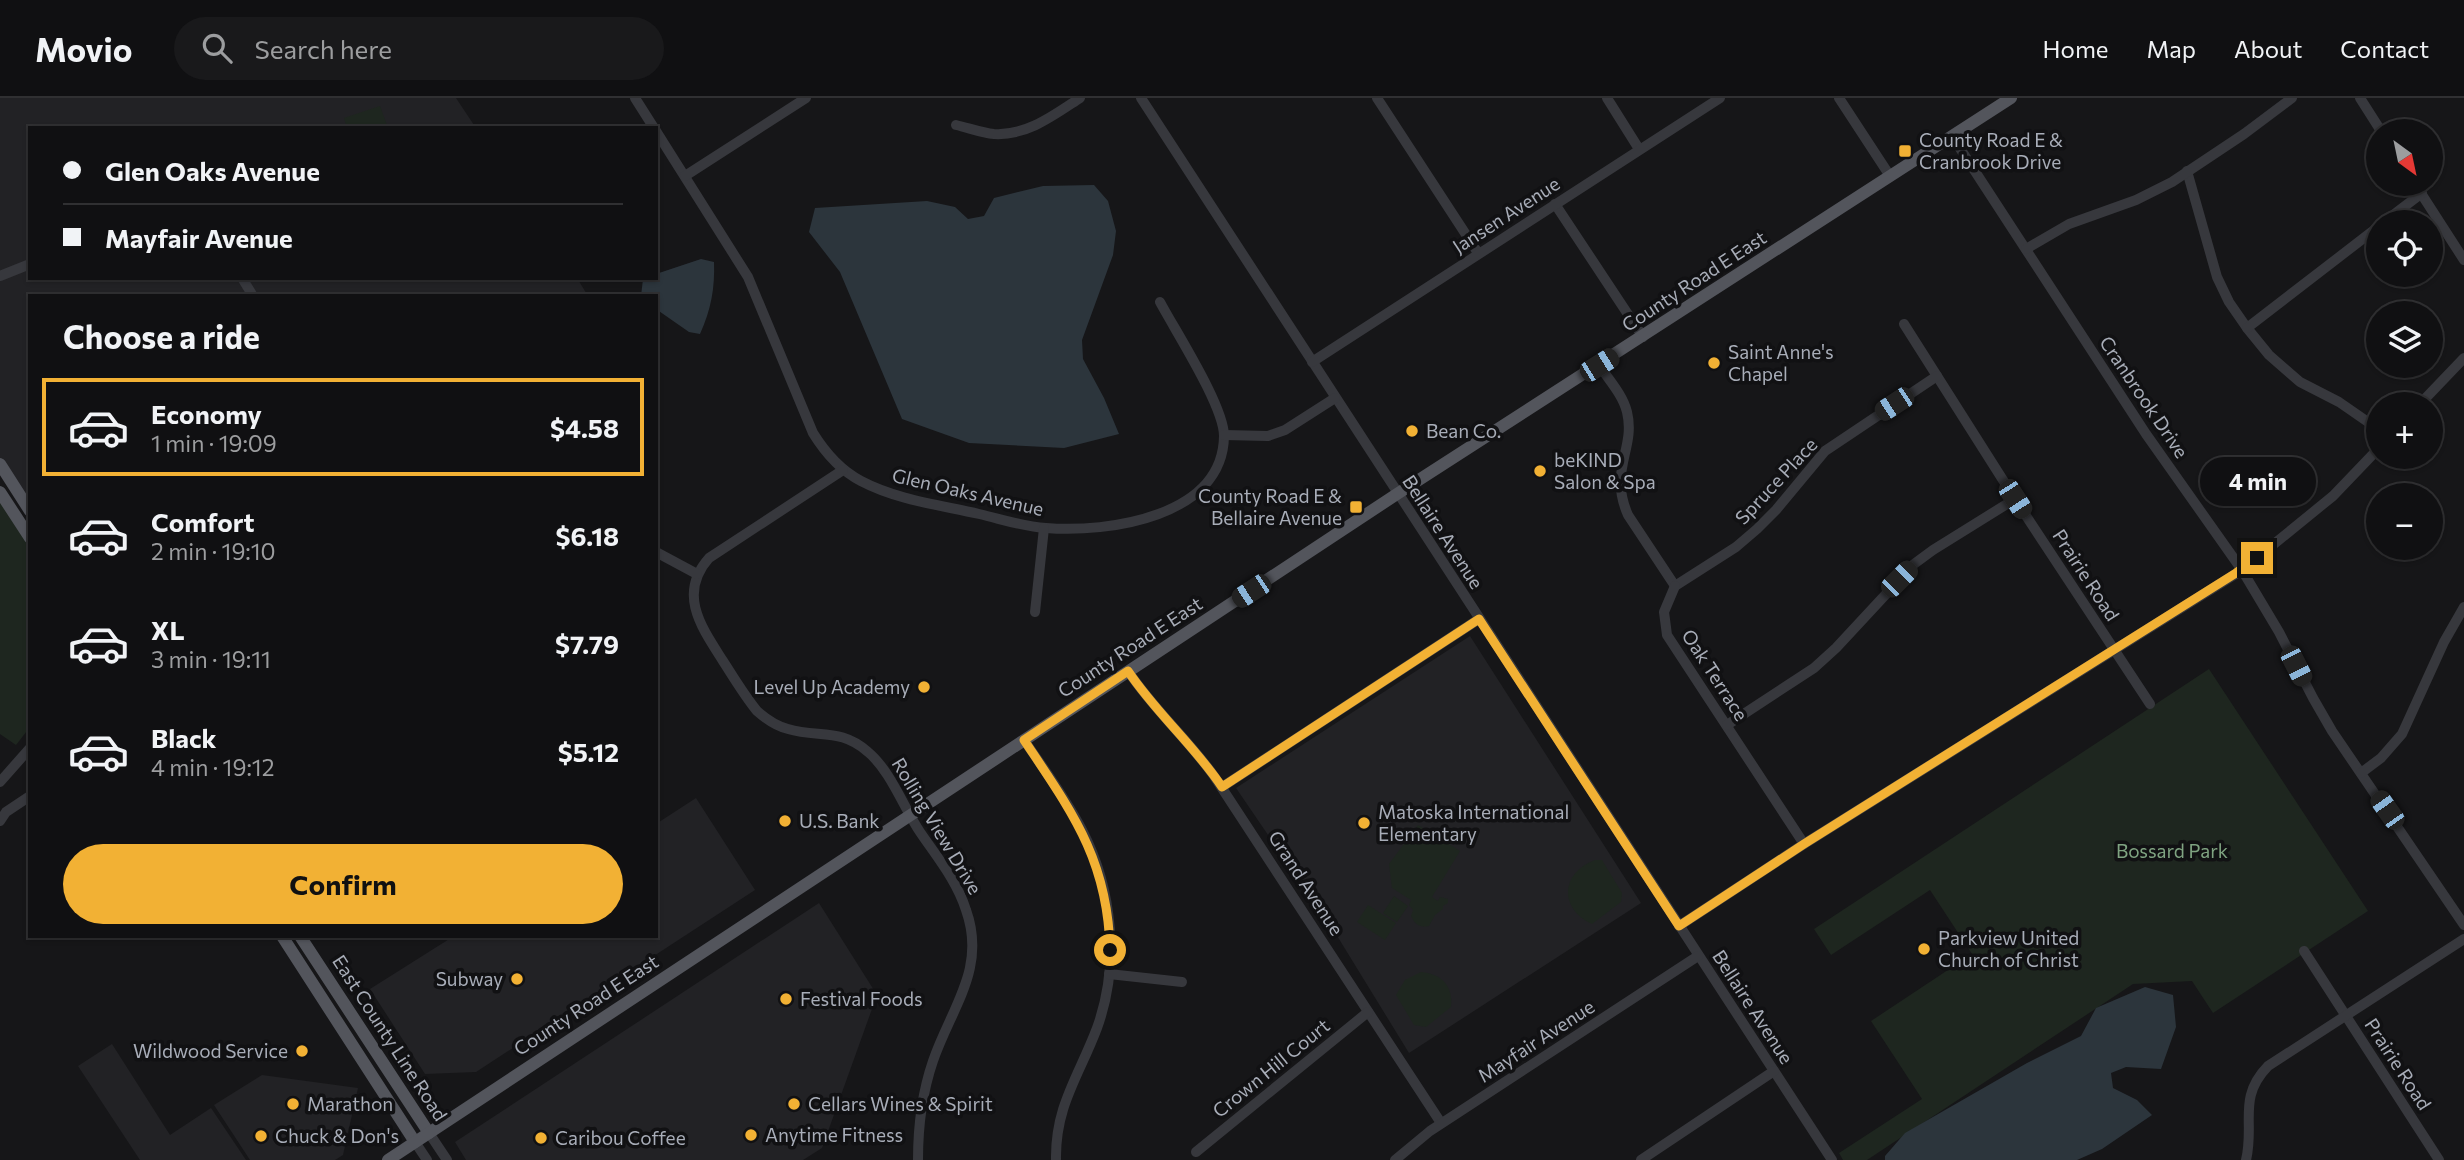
<!DOCTYPE html>
<meta charset="utf-8">
<style>
body{margin:0;font-family:Commissioner,sans-serif;background:#19191b;color:#f1f3f6;height:100vh;display:flex;flex-direction:column;font-size:26px;white-space:nowrap}
*{box-sizing:border-box;margin:0}
p{font-size:23px;color:#9c9d9f}
.icon{flex:none;width:38px;height:38px;fill:none;stroke:currentColor;stroke-width:2;stroke-linecap:round;stroke-linejoin:round}
.map{position:relative;flex:1;overflow:hidden}
.panel{position:absolute;left:28px;top:196px;width:630px;height:644px;display:flex;flex-direction:column;background:#101012;border-radius:0px;box-shadow:0 2px 5px #0004,0 0 0 2px #303032}
.panel>*{flex:none}
.hud{position:absolute;left:28px;top:28px;width:630px;height:154px;border-radius:0px;box-shadow:0 2px 5px #0004,0 0 0 2px #303032;display:grid;align-content:center;height:154px;padding:0 35px;background:#101012}
.needle{width:46px;rotate:147deg}
.fabs{position:absolute;left:2366px;top:21px;display:grid;gap:14px}
.fabs a{display:grid;place-items:center;width:77px;height:77px;border-radius:50%;background:#101012;box-shadow:0 2px 5px #0004,0 0 0 2px #303032;font-size:35px}
.end{position:absolute;width:32px;height:32px;margin:-16px;border:9px solid #f2b134;background:#111;box-shadow:0 0 0 4px #111}
.from{border-radius:50%}
.bubble{position:absolute;height:49px;border-radius:24px;background:#101012;box-shadow:0 2px 5px #0004,0 0 0 2px #303032;font-size:23px;font-weight:700;line-height:49px;text-align:center}
.car{position:absolute;width:21px;height:42px;margin:-21px -10px;border-radius:9px;box-shadow:0 0 5px 2px #0007;background:linear-gradient(#222 24%,#8ab4d8 0 40%,#222 0 76%,#8ab4d8 0 86%,#222 0)}
.hud b{display:flex;align-items:center;gap:24px;height:66px;font-size:26px}
.hud b+b{border-top:2px solid #303032}
.hud i{width:18px;height:18px;background:#f1f3f6}
ul{padding:0;list-style:none}
li{display:flex;align-items:center;gap:21px;height:98px;margin:0 14px 10px;padding:0 21px;border:4px solid transparent;border-radius:0px}
li div{flex:1}
li b{display:block;font-size:26px}
li em{font-style:normal;font-weight:700}
li.selected{border-color:#f2b134}
li>.icon{width:63px;height:63px;stroke-width:1.5}
h2{padding:0 35px;font-size:32px;line-height:84px}
.cta{display:flex;gap:14px;margin-top:auto;padding:14px 35px}
.cta a{flex:1;height:80px;border-radius:42px;background:#f2b134;color:#111;font-size:28px;font-weight:700;line-height:80px;text-align:center}
header{display:flex;align-items:center;gap:42px;box-sizing:border-box;height:98px;padding:0 35px;background:#101012;border-bottom:2px solid #303032}
header strong{font-size:33px}
nav{display:flex;gap:38px;margin-inline-start:auto;font-size:24px}
.search{width:490px;height:63px;background:#19191b;display:flex;align-items:center;gap:18px;box-sizing:border-box;padding:0 24px;border-radius:38px;color:#9c9d9f;font-size:26px}
.map>svg:first-child{display:block}
</style>
<header>
<strong>Movio</strong>
<div class="search"><svg class="icon" aria-label="search" viewBox="0 0 24 24"><circle cx="10" cy="10" r="6"/><path d="M15 15l6 6"/></svg>Search here</div>
<nav><a>Home</a><a>Map</a><a>About</a><a>Contact</a></nav>
</header>
<div class="map">
<svg width="2464" height="1062" viewBox="0 0 2464 1062">
<rect width="100%" height="100%" fill="#161618"/>
<g fill="#222225">
<path d="M0 0H456L476 30H30V180H577L588 198H30V413L0 366Z"/>
<path d="M1470 538 1641 805 1409 955 1339 841 1236 690Z"/>
<path d="M696 700 755 792 476 974 425 976 370 891 454 838H656V726Z"/>
<path d="M819 805 877 897 822 1050 803 1062H466L455 1044Z"/>
<path d="M112 946 170 1037 211 1010 246 1062H140L78 968Z"/>
<path d="M262 977 358 990 343 1057 335 1062H250L214 1007Z"/>
</g>
<g fill="#1e261f">
<path d="M380 8 388 30H347L344 20Z"/>
<path d="M0 394 30 440V629L16 647 0 636Z"/>
<path d="M2209 571 2368 813 2213 915 2192 883 2133 886 1867 1062H1843L1839 1055 1922 1001 1871 923 1972 856 1930 792 1831 857 1814 831Z"/>
<path d="M1418 727 1460 753 1432 799 1438 803 1440 799 1448 801V805L1443 808V811L1435 817 1429 828C1419 830 1415 826 1411 818L1413 812 1409 807 1411 802 1392 790 1389 766Z"/>
<path d="M1595 762H1602L1622 795 1621 804 1592 826C1559 811 1560 775 1595 762Z"/>
<path d="M1394 798 1408 808 1397 824 1383 815Z"/>
<path d="M1368 807 1396 825 1385 842 1357 824Z"/>
<path d="M1421 874C1442 876 1453 888 1451 909L1426 929 1414 927 1396 897 1405 882Z"/>
</g>
<g fill="#2c353c">
<path d="M1094 87 1108 103 1116 133 1113 157 1082 242 1083 261 1104 300 1119 336 1064 350 969 345 902 321 840 174 809 134 815 110 927 103 955 109 968 121 984 118 994 100 1043 88Z"/>
<path d="M701 161 714 164C715 190 711 212 700 236L689 234 656 211V198H641L643 181 656 180V176Z"/>
<path d="M2145 889 2173 897 2176 929 2161 971 2126 969 2111 975 2113 990 2137 1002 2152 1017 2102 1051 2077 1062H1885V1058L1905 1035 2027 965 2081 938 2096 910Z"/>
</g>
<g fill="none" stroke-linecap="round" stroke-linejoin="round">
<g stroke="#37383d" stroke-width="10">
<path d="M635 0 654 30"/>
<path d="M1141 0 1832 1062"/>
<path d="M1377 0 1478 155"/>
<path d="M1607 0 1639 51"/>
<path d="M1839 0 1890 78"/>
<path d="M2360 0 2381 33"/>
<path d="M956 27C969 30 982 35 994 36 1027 38 1054 17 1080 0"/>
<path d="M656 33 748 179 813 335C826 356 840 372 861 383 897 402 940 407 979 416 1001 421 1024 429 1046 430 1108 435 1223 419 1224 338 1224 308 1176 234 1160 204"/>
<path d="M1952 38 2146 336 2242 472 2279 534 2313 600 2332 633 2464 827"/>
<path d="M2187 73 2217 179 2229 204 2247 230 2269 257 2300 284 2339 304 2378 331"/>
<path d="M685 78 806 0"/>
<path d="M2415 86 2464 162"/>
<path d="M1555 106 1643 239"/>
<path d="M2384 124 2422 95"/>
<path d="M2026 151 2069 126 2136 102 2172 84 2244 36 2292 0"/>
<path d="M0 178 30 166"/>
<path d="M242 180 253 198"/>
<path d="M1904 226 2015 401 2150 606"/>
<path d="M2247 230 2378 129"/>
<path d="M1312 264 1720 0"/>
<path d="M1599 267C1609 282 1623 297 1627 314 1636 351 1608 372 1628 417L1675 488"/>
<path d="M2420 306 2464 260"/>
<path d="M1224 337 1268 338 1285 332 1335 300"/>
<path d="M843 372 709 460C677 496 702 530 723 563 734 580 744 597 757 613 766 621 776 628 788 631 819 640 841 630 868 654 890 672 904 710 920 734 937 759 957 783 966 812 987 871 951 910 933 963 922 995 918 1028 918 1062"/>
<path d="M656 454 697 476"/>
<path d="M1675 488 1736 449 1757 431 1776 412 1825 353 1937 278"/>
<path d="M1675 488 1664 514 1667 537 1804 746"/>
<path d="M1035 514 1044 430"/>
<path d="M1128 573C1154 612 1188 641 1214 678L1441 1025"/>
<path d="M1727 627 1814 570 1836 550 1914 466 1933 452 2015 401"/>
<path d="M1024 642C1044 671 1066 701 1082 732 1113 792 1120 867 1097 930 1079 978 1055 1008 1056 1062"/>
<path d="M2361 675 2381 660 2402 636 2444 544 2464 509"/>
<path d="M0 684 30 650"/>
<path d="M1222 689 1479 521"/>
<path d="M0 723 6 714 30 698"/>
<path d="M1679 828 1804 746 2242 472 2333 398 2378 351"/>
<path d="M2304 853 2439 1062"/>
<path d="M1109 876 1182 884"/>
<path d="M429 1035 447 1062"/>
<path d="M415 1044 427 1062"/>
<path d="M1196 1054 1368 914"/>
<path d="M1395 1062 1430 1033 1698 858"/>
<path d="M1641 1062 1774 973"/>
<path d="M2246 1062C2255 1025 2237 1000 2268 968L2464 841"/>
</g>
<g stroke="#53555c" stroke-width="12">
<path d="M0 366 30 413"/>
<path d="M0 394 30 440"/>
<path d="M282 838 415 1044"/>
<path d="M300 838 429 1035"/>
<path d="M388 1062 1397 396 2011 0"/>
</g>
</g>
<g fill="none" stroke-linecap="round" stroke-linejoin="round">
<path stroke="#f2b134" stroke-width="9" d="M1110 852C1108 762 1072 714 1024 642L1128 573C1156 615 1194 647 1222 689L1479 521 1679 828 1804 746 2236 475 2257 460"/>
</g>
<g fill="#f2b134" stroke="#111113" stroke-width="2.5">
<rect x="1898" y="46" width="14" height="14" rx="3.5"/>
<circle cx="1714" cy="265" r="7"/>
<circle cx="1412" cy="333" r="7"/>
<circle cx="1540" cy="373" r="7"/>
<rect x="1349" y="402" width="14" height="14" rx="3.5"/>
<circle cx="924" cy="589" r="7"/>
<circle cx="785" cy="723" r="7"/>
<circle cx="1364" cy="725" r="7"/>
<circle cx="1924" cy="851" r="7"/>
<circle cx="517" cy="881" r="7"/>
<circle cx="786" cy="901" r="7"/>
<circle cx="302" cy="953" r="7"/>
<circle cx="293" cy="1006" r="7"/>
<circle cx="794" cy="1006" r="7"/>
<circle cx="751" cy="1037" r="7"/>
<circle cx="261" cy="1038" r="7"/>
<circle cx="541" cy="1040" r="7"/>
</g>
<g text-anchor="middle" stroke-width="7" stroke-linejoin="round" paint-order="stroke">
<g font-size="19" fill="#a8adb8" stroke="#111113" text-anchor="start">
<text x="1919" y="49">County Road E &amp;<tspan x="1919" dy="22">Cranbrook Drive</tspan></text>
<text x="1728" y="261">Saint Anne's<tspan x="1728" dy="22">Chapel</tspan></text>
<text x="1426" y="340">Bean Co.</text>
<text x="1554" y="369">beKIND<tspan x="1554" dy="22">Salon &amp; Spa</tspan></text>
<text x="1342" y="405" text-anchor="end">County Road E &amp;<tspan x="1342" dy="22">Bellaire Avenue</tspan></text>
<text x="910" y="596" text-anchor="end">Level Up Academy</text>
<text x="1378" y="721">Matoska International<tspan x="1378" dy="22">Elementary</tspan></text>
<text x="799" y="730">U.S. Bank</text>
<text x="1938" y="847">Parkview United<tspan x="1938" dy="22">Church of Christ</tspan></text>
<text x="503" y="888" text-anchor="end">Subway</text>
<text x="800" y="908">Festival Foods</text>
<text x="288" y="960" text-anchor="end">Wildwood Service</text>
<text x="307" y="1013">Marathon</text>
<text x="808" y="1013">Cellars Wines &amp; Spirit</text>
<text x="765" y="1044">Anytime Fitness</text>
<text x="275" y="1045">Chuck &amp; Don's</text>
<text x="555" y="1047">Caribou Coffee</text>
</g>
<g font-size="19" fill="#a8adb8" stroke="#111113">
<text transform="translate(1506 117) rotate(-33)" y="7">Jansen Avenue</text>
<text transform="translate(1694 183) rotate(-33)" y="7">County Road E East</text>
<text transform="translate(2144 299) rotate(56)" y="7">Cranbrook Drive</text>
<text transform="translate(1776 383) rotate(-47)" y="7">Spruce Place</text>
<text transform="translate(968 394) rotate(13)" y="7">Glen Oaks Avenue</text>
<text transform="translate(1443 434) rotate(57)" y="7">Bellaire Avenue</text>
<text transform="translate(2086 477) rotate(57)" y="7">Prairie Road</text>
<text transform="translate(1130 549) rotate(-33)" y="7">County Road E East</text>
<text transform="translate(1715 577) rotate(57)" y="7">Oak Terrace</text>
<text transform="translate(937 728) rotate(59)" y="7">Rolling View Drive</text>
<text transform="translate(1306 785) rotate(57)" y="7">Grand Avenue</text>
<text transform="translate(586 907) rotate(-33)" y="7">County Road E East</text>
<text transform="translate(1753 909) rotate(57)" y="7">Bellaire Avenue</text>
<text transform="translate(390 940) rotate(57)" y="7">East County Line Road</text>
<text transform="translate(1536 943) rotate(-33)" y="7">Mayfair Avenue</text>
<text transform="translate(2398 966) rotate(57)" y="7">Prairie Road</text>
<text transform="translate(1271 970) rotate(-39)" y="7">Crown Hill Court</text>
</g>
<g font-size="19" fill="#7fa381" stroke="#111113">
<text x="2172" y="760">Bossard Park</text>
</g>
</g>
</svg>
<div class="fabs">
<a><svg class="needle" viewBox="-14 -14 28 28"><path d="M0-13l5 13h-10z" fill="#e53935"/><path d="M0 13l5-13h-10z" fill="#9c9d9f"/></svg></a>
<a><svg class="icon" aria-label="locate" viewBox="0 0 24 24"><circle cx="12" cy="12" r="6"/><path d="M12 2v4M12 18v4M2 12h4M18 12h4"/></svg></a>
<a><svg class="icon" aria-label="layers" viewBox="0 0 24 24"><path d="M12 4l9 5-9 5-9-5zM3 14l9 5 9-5"/></svg></a>
<a>+</a>
<a>−</a>
</div>
<i class="end from" style="left:1110px;top:852px"></i>
<i class="end" style="left:2257px;top:460px"></i>
<div class="bubble" style="left:2200px;top:359px;width:116px">4 min</div>
<i class="car" style="left:1599px;top:267px;rotate:58deg"></i>
<i class="car" style="left:1894px;top:306px;rotate:237deg"></i>
<i class="car" style="left:2015px;top:401px;rotate:147deg"></i>
<i class="car" style="left:1899px;top:481px;rotate:45deg"></i>
<i class="car" style="left:1251px;top:493px;rotate:237deg"></i>
<i class="car" style="left:2296px;top:568px;rotate:153deg"></i>
<i class="car" style="left:2387px;top:712px;rotate:325deg"></i>
<div class="hud">
<b><i class="from"></i>Glen Oaks Avenue</b>
<b><i></i>Mayfair Avenue</b>
</div>
<section class="panel">
<h2>Choose a ride</h2>
<ul>
<li class="selected"><svg class="icon" aria-label="car" viewBox="0 0 24 24"><path d="M5 17H2v-5l4-1 3-4h7l3 4 3 1v5h-3M9 17h6M6 11h13"/><circle cx="7" cy="17" r="2"/><circle cx="17" cy="17" r="2"/></svg><div><b>Economy</b><p>1 min · 19:09</p></div><em>$4.58</em></li>
<li><svg class="icon" aria-label="car" viewBox="0 0 24 24"><path d="M5 17H2v-5l4-1 3-4h7l3 4 3 1v5h-3M9 17h6M6 11h13"/><circle cx="7" cy="17" r="2"/><circle cx="17" cy="17" r="2"/></svg><div><b>Comfort</b><p>2 min · 19:10</p></div><em>$6.18</em></li>
<li><svg class="icon" aria-label="car" viewBox="0 0 24 24"><path d="M5 17H2v-5l4-1 3-4h7l3 4 3 1v5h-3M9 17h6M6 11h13"/><circle cx="7" cy="17" r="2"/><circle cx="17" cy="17" r="2"/></svg><div><b>XL</b><p>3 min · 19:11</p></div><em>$7.79</em></li>
<li><svg class="icon" aria-label="car" viewBox="0 0 24 24"><path d="M5 17H2v-5l4-1 3-4h7l3 4 3 1v5h-3M9 17h6M6 11h13"/><circle cx="7" cy="17" r="2"/><circle cx="17" cy="17" r="2"/></svg><div><b>Black</b><p>4 min · 19:12</p></div><em>$5.12</em></li>
</ul>
<div class="cta"><a>Confirm</a></div>
</section>
</div>
